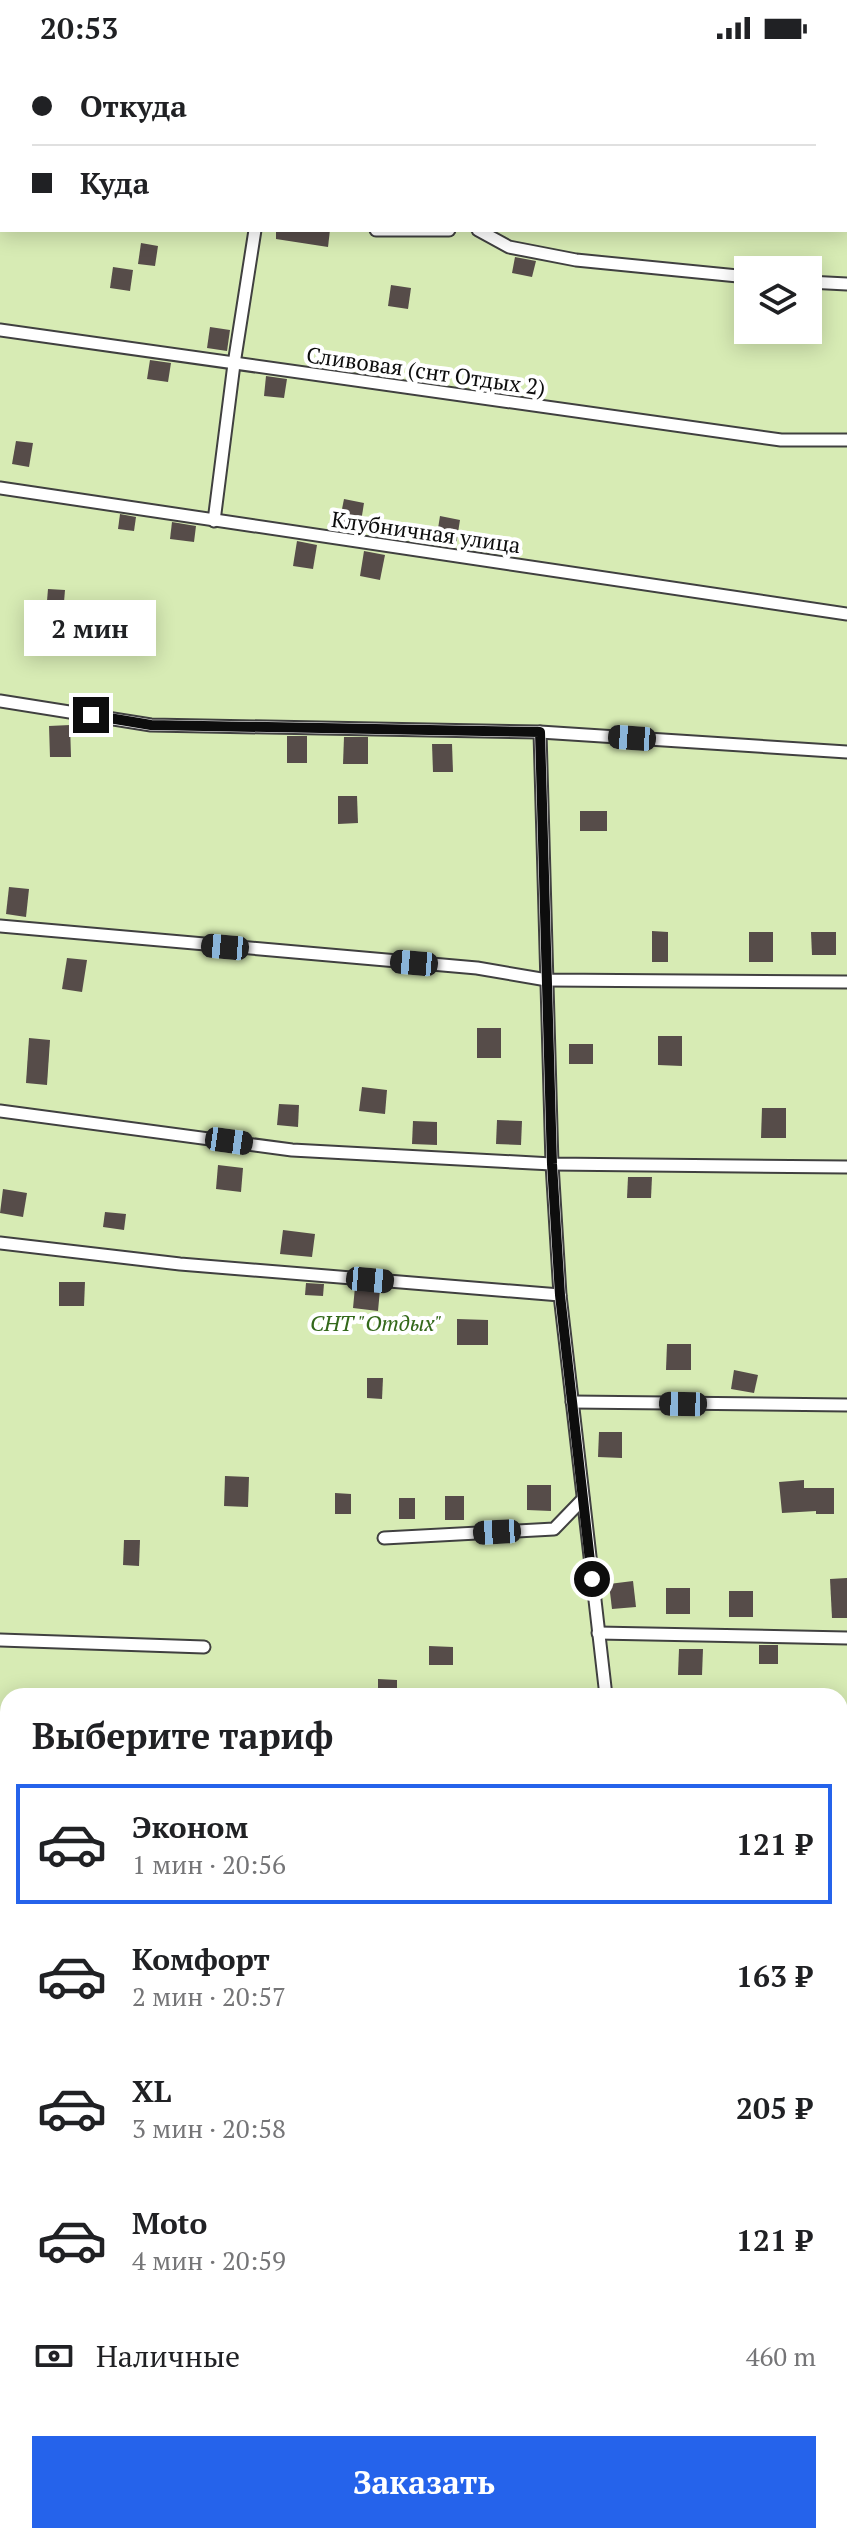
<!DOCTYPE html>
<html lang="ru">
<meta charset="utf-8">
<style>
body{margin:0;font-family:"PT Serif",serif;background:#f6f6f6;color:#202124;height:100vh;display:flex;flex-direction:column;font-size:30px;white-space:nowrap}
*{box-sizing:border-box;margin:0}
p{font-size:26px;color:#757577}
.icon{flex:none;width:44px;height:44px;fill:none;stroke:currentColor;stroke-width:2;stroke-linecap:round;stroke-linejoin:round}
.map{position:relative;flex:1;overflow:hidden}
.side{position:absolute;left:0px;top:1632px;width:848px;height:856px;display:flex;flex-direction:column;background:#fff;border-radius:24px 24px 0 0;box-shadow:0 4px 20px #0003}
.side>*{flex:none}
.banner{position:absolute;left:0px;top:0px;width:848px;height:176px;box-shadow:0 4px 20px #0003;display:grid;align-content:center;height:176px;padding:0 32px;background:#fff}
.buttons{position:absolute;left:734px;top:200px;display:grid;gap:16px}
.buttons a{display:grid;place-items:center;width:88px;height:88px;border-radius:0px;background:#fff;box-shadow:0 4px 20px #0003;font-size:40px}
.end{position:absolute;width:36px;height:36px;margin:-18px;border:10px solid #0d0d0d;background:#fff;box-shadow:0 0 0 4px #fff}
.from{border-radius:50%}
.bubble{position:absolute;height:56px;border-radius:0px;background:#fff;box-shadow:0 4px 20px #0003;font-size:26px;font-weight:700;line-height:56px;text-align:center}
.car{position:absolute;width:24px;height:48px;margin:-24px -12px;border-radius:10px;box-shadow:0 0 6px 2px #0007;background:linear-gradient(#222 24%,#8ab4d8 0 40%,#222 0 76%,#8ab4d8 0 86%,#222 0)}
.banner b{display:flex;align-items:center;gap:28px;height:76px;font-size:30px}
.banner b+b{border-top:2px solid #e0e0e0}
.banner i{width:20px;height:20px;background:#202124}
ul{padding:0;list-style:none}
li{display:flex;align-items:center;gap:24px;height:120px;margin:0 16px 12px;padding:0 16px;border:4px solid transparent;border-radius:0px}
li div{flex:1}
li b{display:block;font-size:30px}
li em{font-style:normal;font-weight:700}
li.active{border-color:#2563eb}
li>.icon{width:72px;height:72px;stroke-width:1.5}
h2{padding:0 32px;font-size:36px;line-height:96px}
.pay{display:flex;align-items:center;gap:20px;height:88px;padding:0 32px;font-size:30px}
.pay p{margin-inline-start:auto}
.cta{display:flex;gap:16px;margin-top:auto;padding:16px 32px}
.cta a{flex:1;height:92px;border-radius:0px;background:#2563eb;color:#fff;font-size:32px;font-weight:700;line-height:92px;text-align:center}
.status{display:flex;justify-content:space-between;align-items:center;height:56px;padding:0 40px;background:#fff;direction:ltr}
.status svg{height:22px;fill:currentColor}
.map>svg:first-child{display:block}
</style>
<div class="status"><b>20:53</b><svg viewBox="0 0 49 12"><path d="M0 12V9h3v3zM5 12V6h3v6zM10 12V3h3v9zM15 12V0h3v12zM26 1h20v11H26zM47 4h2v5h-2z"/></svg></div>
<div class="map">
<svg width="847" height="2488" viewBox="0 0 847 2488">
<rect width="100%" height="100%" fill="#fff9ed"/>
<path fill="#d7ebb4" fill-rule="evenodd" d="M0 0H847V2488H0ZM2 2H846V174H2ZM748 214H808V274H748ZM8 1640H840V2480H8Z"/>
<g fill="#564c49">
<path d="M276 174H330L328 191 276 183Z"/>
<path d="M141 187 158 190 155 210 138 208Z"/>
<path d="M515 201 536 205 532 221 512 217Z"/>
<path d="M113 211 133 214 130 235 110 232Z"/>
<path d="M391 229 411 232 408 253 388 250Z"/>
<path d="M210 271 230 274 227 295 207 292Z"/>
<path d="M150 304 171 307 168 326 147 323Z"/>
<path d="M266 320 287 323 284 342 264 340Z"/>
<path d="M16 385 33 387 29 411 12 408Z"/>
<path d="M344 443 364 447 360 472 339 468Z"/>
<path d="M120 458 136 461 134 475 118 473Z"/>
<path d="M440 460 460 464 456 489 436 485Z"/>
<path d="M172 466 196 470 194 486 170 483Z"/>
<path d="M297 485 317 489 313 513 293 510Z"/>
<path d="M364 495 385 499 380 524 360 520Z"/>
<path d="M48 533 65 534 63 558 46 557Z"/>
<path d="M125 549H148V573L125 572Z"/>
<path d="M70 669 71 701H50L49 670Z"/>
<rect x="287" y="680" width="20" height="27"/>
<path d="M344 681H368V708H343Z"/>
<path d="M432 688H452L453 716H433Z"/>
<path d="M338 740H357L358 767 338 768Z"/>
<rect x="580" y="755" width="27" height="20"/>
<path d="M9 831 29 833 26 861 6 858Z"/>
<path d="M652 875 668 876V906H652Z"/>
<rect x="749" y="876" width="24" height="30"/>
<path d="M811 876H836V899H812Z"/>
<path d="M67 902 87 904 82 936 62 933Z"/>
<rect x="477" y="972" width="24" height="30"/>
<path d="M658 980H682V1010L658 1009Z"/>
<path d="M29 982 50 984 47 1029 26 1027Z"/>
<rect x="569" y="988" width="24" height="20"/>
<path d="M362 1031 387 1034 385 1058 359 1055Z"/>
<path d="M279 1048 299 1049 298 1071 277 1069Z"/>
<path d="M762 1052H786V1082H761Z"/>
<path d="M497 1064 522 1065 521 1089 496 1088Z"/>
<path d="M413 1065 437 1066V1089L412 1088Z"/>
<path d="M218 1109 243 1112 241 1136 216 1133Z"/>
<path d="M628 1121H652L651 1142H627Z"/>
<path d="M3 1133 27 1137 23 1161 0 1157Z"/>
<path d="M105 1156 126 1158 124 1174 103 1171Z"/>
<path d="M283 1174 315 1178 312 1201 280 1198Z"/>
<path d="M59 1226H85L84 1250H59Z"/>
<path d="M306 1227 324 1228 323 1240 305 1239Z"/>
<path d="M355 1231 380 1233 378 1255 353 1252Z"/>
<path d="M457 1263 488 1264V1289H457Z"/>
<path d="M667 1288H691V1314H666Z"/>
<path d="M734 1314 758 1319 754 1337 731 1333Z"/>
<path d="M367 1322H383L382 1343 367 1342Z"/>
<path d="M599 1376H622V1402L598 1401Z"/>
<path d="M225 1420 249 1421 248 1451 224 1450Z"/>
<path d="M804 1424V1432H834V1458H816V1455L782 1457 779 1426Z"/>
<path d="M527 1429H551V1455L527 1454Z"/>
<path d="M335 1437 351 1438V1458H335Z"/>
<rect x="445" y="1440" width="19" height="24"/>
<rect x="399" y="1442" width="16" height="21"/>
<path d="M124 1484H140L139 1510 123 1509Z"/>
<path d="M847 1522V1562H832L830 1523Z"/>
<path d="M633 1525 636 1551 612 1553 609 1528Z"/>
<rect x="666" y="1532" width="24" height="26"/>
<rect x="729" y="1535" width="24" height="26"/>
<rect x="759" y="1589" width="19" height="19"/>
<path d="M429 1590 453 1591V1609H429Z"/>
<path d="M679 1593H703L702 1619H678Z"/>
<path d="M378 1623 397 1624V1640H378Z"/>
</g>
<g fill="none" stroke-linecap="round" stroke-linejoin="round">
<g stroke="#404040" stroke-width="15">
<g id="lane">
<path d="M254 0 264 2"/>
<path d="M277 2V0"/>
<path d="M846 59 847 58"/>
<path d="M0 118H2"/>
<path d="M376 174H449"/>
<path d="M478 174 509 191 576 204 748 221"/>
<path d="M808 226 847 228"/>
<path d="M0 274 781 384H847"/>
<path d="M0 432 847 558"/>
<path d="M214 465 234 308 255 174"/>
<path d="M0 645 151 669 540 676 847 696"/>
<path d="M540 676 552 1108 560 1239 606 1640"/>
<path d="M0 870 477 912 547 924 847 926"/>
<path d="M0 1055 292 1094 552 1108 847 1111"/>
<path d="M0 1187 180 1208 560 1239"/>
<path d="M572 1346 847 1349"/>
<path d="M384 1482 554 1473 583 1443"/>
<path d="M598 1577 847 1582"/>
<path d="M0 1584 204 1591"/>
<path d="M0 1690 8 1692"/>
<path d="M840 1831H847"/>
<path d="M0 1941 8 1976"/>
<path d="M0 2137H8"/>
<path d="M840 2142 847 2143"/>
<path d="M0 2365 8 2366"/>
<path d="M334 2480 355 2488"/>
</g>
</g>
<use href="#lane" stroke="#fff" stroke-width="11"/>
</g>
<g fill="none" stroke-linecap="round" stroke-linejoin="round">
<path stroke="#0d0d0d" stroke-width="10" d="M91 659 151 669 540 676 552 1108 560 1239 592 1523"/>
</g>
<g text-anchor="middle" stroke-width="8" stroke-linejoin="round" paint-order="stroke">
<g font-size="22" fill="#0d0d0d" stroke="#fff">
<text transform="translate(426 315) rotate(8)" y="8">Сливовая (снт Отдых 2)</text>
<text transform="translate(426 476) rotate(8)" y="8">Клубничная улица</text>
</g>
<g font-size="22" font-style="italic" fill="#33681a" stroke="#fff">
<text x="376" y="1275">СНТ "Отдых"</text>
</g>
</g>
</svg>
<div class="buttons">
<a><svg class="icon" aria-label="layers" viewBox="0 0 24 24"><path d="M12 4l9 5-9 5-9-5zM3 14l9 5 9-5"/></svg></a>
</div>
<i class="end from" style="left:592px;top:1523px"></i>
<i class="end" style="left:91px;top:659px"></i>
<div class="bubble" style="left:24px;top:544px;width:132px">2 мин</div>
<i class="car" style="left:632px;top:682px;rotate:274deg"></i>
<i class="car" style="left:225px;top:891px;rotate:275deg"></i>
<i class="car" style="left:414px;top:907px;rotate:275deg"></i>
<i class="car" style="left:229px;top:1085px;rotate:98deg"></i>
<i class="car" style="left:370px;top:1224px;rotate:95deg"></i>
<i class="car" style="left:683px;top:1348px;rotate:271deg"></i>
<i class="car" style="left:497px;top:1476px;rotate:267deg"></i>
<div class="banner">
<b><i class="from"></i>Откуда</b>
<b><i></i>Куда</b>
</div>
<section class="side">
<h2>Выберите тариф</h2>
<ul>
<li class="active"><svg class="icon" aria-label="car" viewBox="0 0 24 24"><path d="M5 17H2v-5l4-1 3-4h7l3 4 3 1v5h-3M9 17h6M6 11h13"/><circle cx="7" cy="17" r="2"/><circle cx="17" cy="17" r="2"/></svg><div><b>Эконом</b><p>1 мин · 20:56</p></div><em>121 ₽</em></li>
<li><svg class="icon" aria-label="car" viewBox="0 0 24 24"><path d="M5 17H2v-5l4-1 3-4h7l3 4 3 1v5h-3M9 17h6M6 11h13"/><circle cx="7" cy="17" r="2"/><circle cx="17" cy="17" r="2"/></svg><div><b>Комфорт</b><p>2 мин · 20:57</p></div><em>163 ₽</em></li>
<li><svg class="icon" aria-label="car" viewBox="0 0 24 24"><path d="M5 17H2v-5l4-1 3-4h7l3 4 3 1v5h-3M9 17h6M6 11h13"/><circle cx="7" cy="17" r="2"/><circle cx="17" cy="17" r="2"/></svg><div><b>XL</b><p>3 мин · 20:58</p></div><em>205 ₽</em></li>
<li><svg class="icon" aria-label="car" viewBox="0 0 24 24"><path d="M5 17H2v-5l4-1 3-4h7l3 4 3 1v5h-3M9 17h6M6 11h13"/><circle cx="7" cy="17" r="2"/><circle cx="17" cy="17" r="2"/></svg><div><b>Moto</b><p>4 мин · 20:59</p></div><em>121 ₽</em></li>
</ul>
<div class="pay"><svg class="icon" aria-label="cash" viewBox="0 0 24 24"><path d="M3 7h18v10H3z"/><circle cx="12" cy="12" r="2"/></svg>Наличные<p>460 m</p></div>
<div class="cta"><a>Заказать</a></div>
</section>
</div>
